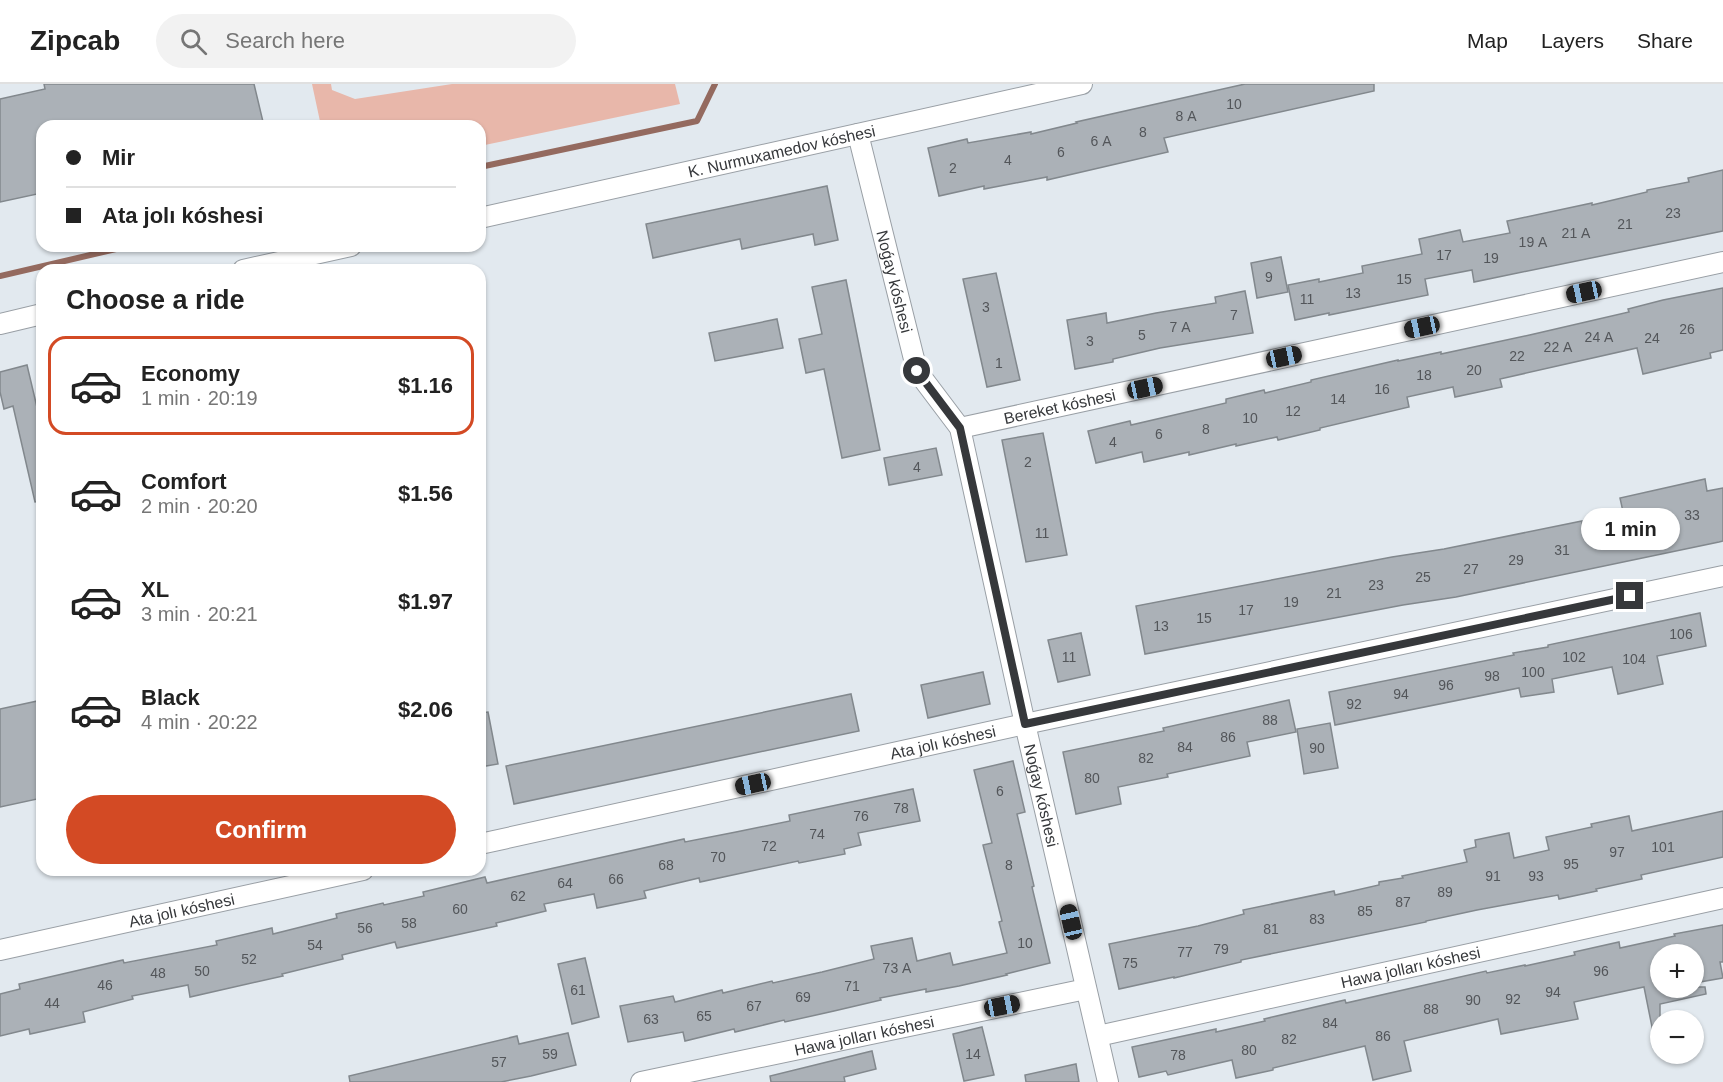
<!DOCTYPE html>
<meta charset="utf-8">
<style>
body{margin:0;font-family:Arial,sans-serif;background:#f2f2f2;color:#222;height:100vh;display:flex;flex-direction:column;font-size:22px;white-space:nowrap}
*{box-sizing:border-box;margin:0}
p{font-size:20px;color:#767676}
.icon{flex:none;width:33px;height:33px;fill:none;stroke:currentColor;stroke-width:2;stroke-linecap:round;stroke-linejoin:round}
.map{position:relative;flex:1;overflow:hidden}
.details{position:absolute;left:36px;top:180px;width:450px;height:612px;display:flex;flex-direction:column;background:#fff;border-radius:18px;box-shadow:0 2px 4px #0004}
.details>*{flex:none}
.top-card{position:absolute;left:36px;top:36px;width:450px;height:132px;border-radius:18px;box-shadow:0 2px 4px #0004;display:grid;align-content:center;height:132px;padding:0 30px;background:#fff}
.fabs{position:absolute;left:1650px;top:860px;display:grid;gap:12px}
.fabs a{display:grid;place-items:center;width:54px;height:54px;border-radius:50%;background:#fff;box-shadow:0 2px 4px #0004;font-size:30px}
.end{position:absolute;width:27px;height:27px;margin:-14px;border:8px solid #36383b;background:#fff;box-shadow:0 0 0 3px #fff}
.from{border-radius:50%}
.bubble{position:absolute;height:42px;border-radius:21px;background:#fff;box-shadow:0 2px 4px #0004;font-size:20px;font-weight:800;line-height:42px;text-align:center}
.car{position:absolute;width:18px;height:36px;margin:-18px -9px;border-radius:8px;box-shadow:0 0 4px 2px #0007;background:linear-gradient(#222 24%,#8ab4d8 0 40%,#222 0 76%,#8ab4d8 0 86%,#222 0)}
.top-card b{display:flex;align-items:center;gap:21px;height:57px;font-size:22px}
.top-card b+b{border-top:2px solid #e0e0e0}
.top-card i{width:15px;height:15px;background:#222}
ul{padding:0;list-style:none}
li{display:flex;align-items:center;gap:18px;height:99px;margin:0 12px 9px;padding:0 18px;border:3px solid transparent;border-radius:18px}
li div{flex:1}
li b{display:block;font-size:22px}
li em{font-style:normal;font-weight:800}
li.on{border-color:#d34a24}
li>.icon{width:54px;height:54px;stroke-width:1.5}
h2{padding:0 30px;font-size:27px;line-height:72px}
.action{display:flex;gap:12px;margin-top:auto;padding:12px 30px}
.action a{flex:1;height:69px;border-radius:36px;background:#d34a24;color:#fff;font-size:24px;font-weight:800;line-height:69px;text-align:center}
header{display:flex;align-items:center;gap:36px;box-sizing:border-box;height:84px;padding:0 30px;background:#fff;border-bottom:2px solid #e0e0e0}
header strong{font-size:28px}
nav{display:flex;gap:33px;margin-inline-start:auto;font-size:21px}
.search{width:420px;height:54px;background:#f2f2f2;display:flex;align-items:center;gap:15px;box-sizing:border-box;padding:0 21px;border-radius:33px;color:#767676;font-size:22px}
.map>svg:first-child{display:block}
</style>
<header>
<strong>Zipcab</strong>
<div class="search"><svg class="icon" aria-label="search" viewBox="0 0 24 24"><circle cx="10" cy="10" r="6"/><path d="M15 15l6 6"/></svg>Search here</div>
<nav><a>Map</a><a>Layers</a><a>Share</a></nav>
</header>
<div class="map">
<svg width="1723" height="998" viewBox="0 0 1723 998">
<rect width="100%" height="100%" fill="#e2e9ef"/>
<path fill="#e8b7aa" d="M312 0H331L332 6 355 15 452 0H675L680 20 480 62V42H321Z"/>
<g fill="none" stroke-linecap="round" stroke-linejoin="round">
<g stroke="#946a5f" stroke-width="6">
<path d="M480 83 697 37 715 0"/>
<path d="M0 192 129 162"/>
</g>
</g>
<g fill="#abb1b7" stroke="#82888d" stroke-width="1.5">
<path d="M44 0H254L264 42H42V109L0 118V15L45 5Z"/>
<path d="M1245 0H1374V7L1164 54 1168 68 1047 96V93L984 105V102L939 112 928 64 967 55 968 59 1031 48V50L1077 39 1076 38Z"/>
<path d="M1723 86V147L1474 198 1472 186 1425 195 1428 211 1329 231V229L1295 236 1288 201 1319 195V198L1363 189 1362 182 1422 170 1419 155 1460 146 1463 158 1510 149 1507 137 1592 119V121L1647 108V106L1689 98 1688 94Z"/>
<path d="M827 102 838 156 815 161 813 150 742 165 740 155 653 174 646 140Z"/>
<path d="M1281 173 1288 208 1257 214 1251 179Z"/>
<path d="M996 189 1020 296 987 303 963 195Z"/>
<path d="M846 196 880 366 842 374 824 285 806 289 799 255 822 250 812 203Z"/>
<path d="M1723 204V266L1710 269 1711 274 1643 290 1637 264 1500 295 1502 303 1455 313 1453 303 1407 313 1409 323 1320 344V346L1278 356 1277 353 1236 362V360L1189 371V368L1144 378 1142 368 1096 379 1088 347 1130 337 1131 341 1226 319V315L1264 306 1265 309 1311 298V296L1398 276V277L1441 268V270L1534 250 1629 228 1628 225 1663 216Z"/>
<path d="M1245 207 1253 249 1160 264 1113 275V278L1075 285 1067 236 1106 229 1107 239 1156 229 1216 219 1215 213Z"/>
<path d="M777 235 783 264 715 277 709 249Z"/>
<path d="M27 281 40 336H42V417L35 418 13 322 4 325 0 308V288Z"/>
<path d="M1043 349 1067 471 1026 478 1002 356Z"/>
<path d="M936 364 942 391 889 401 884 374Z"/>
<path d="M1705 395 1707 407 1723 404V457L1719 458 1456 513 1403 521 1145 570 1136 522 1392 473 1444 465 1582 437V441L1624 432 1620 414Z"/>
<path d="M1700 529 1706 562 1657 572 1663 600 1618 610 1612 583 1552 595 1554 608 1521 613 1519 604 1335 641 1329 608 1514 571 1513 569 1548 563V561Z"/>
<path d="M1081 549 1090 591 1058 598 1048 556Z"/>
<path d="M983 588 990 620 928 634 921 601Z"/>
<path d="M851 610 859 647 514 720 506 682Z"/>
<path d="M42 616V714L0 723V625Z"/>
<path d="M1289 616 1296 648 1247 658 1250 672 1167 690 1168 693 1118 703 1121 720 1076 730 1063 668 1164 647 1163 644Z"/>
<path d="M488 628 498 680 480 683V629Z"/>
<path d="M1330 639 1338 684 1304 690 1297 645Z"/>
<path d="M1013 677 1025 728 1017 730 1034 802 1032 803 1050 879 1006 890 1007 891 959 902 926 908V905L880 914 881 916 834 927 785 938 784 936 735 948 734 945 685 957 683 948 628 958 620 922 673 912 675 918 722 906 723 909 772 897 773 899 822 888 874 875 871 862 912 854 917 877 950 869 953 881 1007 869 999 838 1002 837 983 761 992 759 974 686Z"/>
<path d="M913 705 920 737 858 749 861 761 844 765 845 770 799 779 798 777 700 798 699 794 644 807 646 814 597 824 594 810 544 820 546 827 496 839 497 842 397 864 395 858 342 871 343 875 282 890 283 892 190 913 188 901 132 912 133 915 83 928 85 938 30 950 29 945 0 952V910L20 905 19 900 123 876 124 879 217 861 216 857 272 844 273 850 337 834 336 830 383 819 384 821 424 812 423 808 485 793 487 799 684 755 685 758 736 748 790 737 789 731Z"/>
<path d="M1723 727V773L1641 791 1642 795 1596 805 1597 807 1559 815 1558 811 1477 826 1426 837V838L1241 876V878L1174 894V893L1119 905 1109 860 1198 842 1244 830 1243 826 1334 807 1335 811 1379 801V798L1403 794 1402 792 1467 778 1464 766 1476 763 1475 756 1509 749 1514 774 1549 766 1546 753 1592 743 1591 740 1629 732 1632 747Z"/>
<path d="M1723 841V878H1720L1723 894 1694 899V870H1660V903H1705L1706 910 1660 920V947L1653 948 1644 903 1574 918 1578 935 1501 950 1498 935 1404 957 1411 987 1373 996 1365 962 1273 984V986L1236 994 1232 976 1168 991 1166 987 1139 993 1132 963 1216 945V948L1265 937 1264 935 1345 916 1346 919 1486 887 1487 889 1525 881V882L1575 871 1574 868 1619 858 1620 864 1675 852 1674 850Z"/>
<path d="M585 874 599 933 572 940 558 880Z"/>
<path d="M982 943 994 991 964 997 953 950Z"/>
<path d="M568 949 576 981 531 992 501 998H350L349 992 517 952 519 960Z"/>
<path d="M872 967 876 985 844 993 845 998H771L770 992Z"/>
<path d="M1076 980 1079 998H1026L1025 991Z"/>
</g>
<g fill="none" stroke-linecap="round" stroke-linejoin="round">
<g stroke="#999fa5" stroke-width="22">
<g id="street">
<path id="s1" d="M858 50 917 287 960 344 1025 640 1108 998"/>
<path id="s2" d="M480 134 1082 0"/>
<path d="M243 186 351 162"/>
<path d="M0 240 42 230"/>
<path id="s3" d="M960 344 1723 178"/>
<path id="s4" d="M480 760 1025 640 1723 492"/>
<path id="s5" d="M0 866 363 786"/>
<path id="s6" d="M1098 952 1723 814"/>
<path id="s7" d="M641 998 1086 905"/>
</g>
</g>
<use href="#street" stroke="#fff" stroke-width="20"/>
</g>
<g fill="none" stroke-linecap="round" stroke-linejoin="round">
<path stroke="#36383b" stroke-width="8" d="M917 287 960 344 1025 640 1630 512"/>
</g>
<g text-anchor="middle" stroke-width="5" stroke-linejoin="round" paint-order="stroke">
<g font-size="14" fill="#53565a">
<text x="1234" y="25">10</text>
<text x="1186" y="37">8 А</text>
<text x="1143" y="53">8</text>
<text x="1101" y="62">6 А</text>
<text x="1061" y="73">6</text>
<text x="1008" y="81">4</text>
<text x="953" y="89">2</text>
<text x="1673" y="134">23</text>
<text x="1625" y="145">21</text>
<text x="1576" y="154">21 А</text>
<text x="1533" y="163">19 А</text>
<text x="1444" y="176">17</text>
<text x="1491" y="179">19</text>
<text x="1269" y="198">9</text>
<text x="1404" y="200">15</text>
<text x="1353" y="214">13</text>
<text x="1307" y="220">11</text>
<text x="986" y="228">3</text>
<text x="1234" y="236">7</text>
<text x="1180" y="248">7 А</text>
<text x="1687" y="250">26</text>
<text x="1142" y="256">5</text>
<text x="1599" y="258">24 А</text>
<text x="1652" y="259">24</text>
<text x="1090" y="262">3</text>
<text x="1558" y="268">22 А</text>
<text x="1517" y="277">22</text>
<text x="999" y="284">1</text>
<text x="1474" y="291">20</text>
<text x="1424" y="296">18</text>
<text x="1382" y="310">16</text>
<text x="1338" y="320">14</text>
<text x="1293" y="332">12</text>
<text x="1250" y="339">10</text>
<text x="1206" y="350">8</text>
<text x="1159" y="355">6</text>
<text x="1113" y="363">4</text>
<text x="1028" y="383">2</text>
<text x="917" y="388">4</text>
<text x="1692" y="436">33</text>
<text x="1042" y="454">11</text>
<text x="1562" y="471">31</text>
<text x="1516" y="481">29</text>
<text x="1471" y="490">27</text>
<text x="1423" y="498">25</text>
<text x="1376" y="506">23</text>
<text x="1334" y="514">21</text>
<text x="1291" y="523">19</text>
<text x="1246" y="531">17</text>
<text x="1204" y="539">15</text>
<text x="1161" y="547">13</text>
<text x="1681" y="555">106</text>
<text x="1069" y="578">11</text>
<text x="1574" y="578">102</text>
<text x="1634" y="580">104</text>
<text x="1533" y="593">100</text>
<text x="1492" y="597">98</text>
<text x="1446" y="606">96</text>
<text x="1401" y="615">94</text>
<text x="1354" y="625">92</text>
<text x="1270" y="641">88</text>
<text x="1228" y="658">86</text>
<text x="1185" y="668">84</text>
<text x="1317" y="669">90</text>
<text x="1146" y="679">82</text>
<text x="1092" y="699">80</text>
<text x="1000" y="712">6</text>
<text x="901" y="729">78</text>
<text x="861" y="737">76</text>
<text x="817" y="755">74</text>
<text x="769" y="767">72</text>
<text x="1663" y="768">101</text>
<text x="1617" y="773">97</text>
<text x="718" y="778">70</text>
<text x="1571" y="785">95</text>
<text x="666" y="786">68</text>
<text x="1009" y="786">8</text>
<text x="1493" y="797">91</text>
<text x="1536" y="797">93</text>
<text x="616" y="800">66</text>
<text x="565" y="804">64</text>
<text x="1445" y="813">89</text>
<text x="518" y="817">62</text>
<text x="1403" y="823">87</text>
<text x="460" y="830">60</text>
<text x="1365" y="832">85</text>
<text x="1317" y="840">83</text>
<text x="409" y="844">58</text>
<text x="365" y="849">56</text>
<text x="1271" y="850">81</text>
<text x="1025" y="864">10</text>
<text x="315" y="866">54</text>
<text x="1221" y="870">79</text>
<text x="1185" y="873">77</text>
<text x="249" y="880">52</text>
<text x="1130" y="884">75</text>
<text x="897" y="889">73 А</text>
<text x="202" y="892">50</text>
<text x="1601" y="892">96</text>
<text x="158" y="894">48</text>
<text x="105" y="906">46</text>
<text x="852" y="907">71</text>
<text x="578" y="911">61</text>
<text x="1553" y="913">94</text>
<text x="803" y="918">69</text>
<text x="1513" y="920">92</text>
<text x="1473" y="921">90</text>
<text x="52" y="924">44</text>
<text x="754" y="927">67</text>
<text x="1431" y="930">88</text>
<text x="704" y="937">65</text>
<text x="651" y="940">63</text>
<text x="1330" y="944">84</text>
<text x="1383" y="957">86</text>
<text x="1289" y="960">82</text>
<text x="1249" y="971">80</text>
<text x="550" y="975">59</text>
<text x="973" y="975">14</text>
<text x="1178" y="976">78</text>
<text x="499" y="983">57</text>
</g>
<g font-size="16" fill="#36383b" stroke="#f0f6fc">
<text dy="6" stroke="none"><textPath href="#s2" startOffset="309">K. Nurmuxamedov kóshesi</textPath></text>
<text dy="6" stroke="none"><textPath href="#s1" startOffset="152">Noǵay kóshesi</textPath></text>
<text dy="6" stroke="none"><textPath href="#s3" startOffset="102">Bereket kóshesi</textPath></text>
<text dy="6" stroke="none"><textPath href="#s4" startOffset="474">Ata jolı kóshesi</textPath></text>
<text dy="6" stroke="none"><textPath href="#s1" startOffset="692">Noǵay kóshesi</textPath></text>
<text dy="6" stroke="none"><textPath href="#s5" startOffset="186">Ata jolı kóshesi</textPath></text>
<text dy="6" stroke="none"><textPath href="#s6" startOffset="320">Hawa jolları kóshesi</textPath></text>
<text dy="6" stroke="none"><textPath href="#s7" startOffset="228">Hawa jolları kóshesi</textPath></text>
</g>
</g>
</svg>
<div class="fabs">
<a>+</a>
<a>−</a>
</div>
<i class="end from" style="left:917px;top:287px"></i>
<i class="end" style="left:1630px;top:512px"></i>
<div class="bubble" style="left:1581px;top:424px;width:99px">1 min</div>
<i class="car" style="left:1584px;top:208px;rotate:258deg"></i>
<i class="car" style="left:1422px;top:243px;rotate:258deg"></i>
<i class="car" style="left:1284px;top:273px;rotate:78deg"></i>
<i class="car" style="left:1145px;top:304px;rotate:78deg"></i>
<i class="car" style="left:753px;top:700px;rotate:258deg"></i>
<i class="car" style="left:1071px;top:838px;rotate:347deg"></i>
<i class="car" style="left:1002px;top:922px;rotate:79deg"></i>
<div class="top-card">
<b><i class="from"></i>Mir</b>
<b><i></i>Ata jolı kóshesi</b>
</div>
<section class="details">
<h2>Choose a ride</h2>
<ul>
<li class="on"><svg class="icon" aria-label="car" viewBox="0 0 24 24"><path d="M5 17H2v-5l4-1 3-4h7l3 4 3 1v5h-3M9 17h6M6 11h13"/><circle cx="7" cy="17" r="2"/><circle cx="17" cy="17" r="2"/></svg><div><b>Economy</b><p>1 min · 20:19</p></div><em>$1.16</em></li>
<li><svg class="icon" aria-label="car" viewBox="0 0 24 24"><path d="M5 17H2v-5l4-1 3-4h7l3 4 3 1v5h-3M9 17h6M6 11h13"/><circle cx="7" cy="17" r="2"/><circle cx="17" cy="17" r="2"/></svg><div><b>Comfort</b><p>2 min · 20:20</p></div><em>$1.56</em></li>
<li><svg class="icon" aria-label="car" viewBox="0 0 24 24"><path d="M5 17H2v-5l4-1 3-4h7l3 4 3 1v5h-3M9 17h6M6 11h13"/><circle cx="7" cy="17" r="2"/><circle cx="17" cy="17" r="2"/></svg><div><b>XL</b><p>3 min · 20:21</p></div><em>$1.97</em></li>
<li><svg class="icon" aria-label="car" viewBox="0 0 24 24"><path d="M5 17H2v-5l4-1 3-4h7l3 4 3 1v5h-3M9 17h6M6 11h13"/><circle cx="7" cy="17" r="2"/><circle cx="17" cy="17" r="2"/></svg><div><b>Black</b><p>4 min · 20:22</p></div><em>$2.06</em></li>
</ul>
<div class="action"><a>Confirm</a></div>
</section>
</div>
